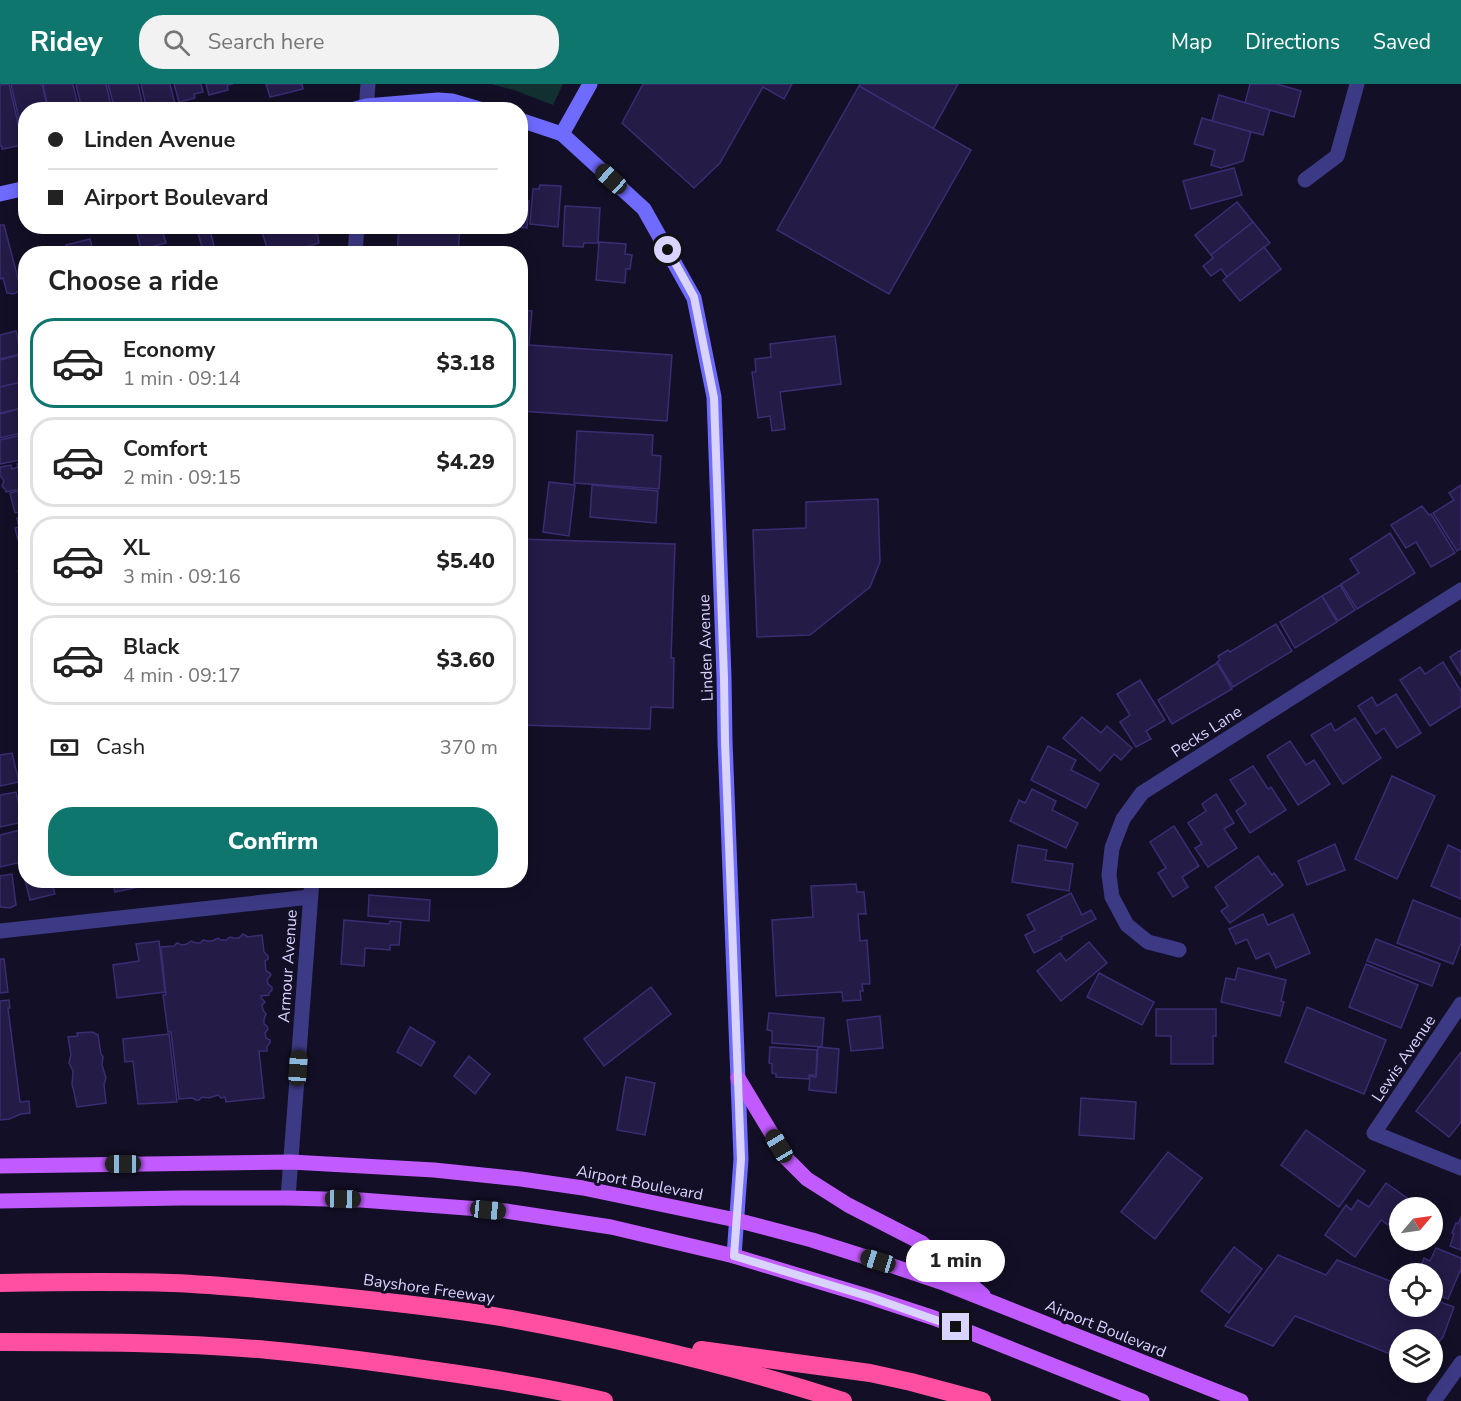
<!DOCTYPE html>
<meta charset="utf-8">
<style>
body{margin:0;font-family:"Nunito Sans",sans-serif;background:#f2f2f2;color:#222;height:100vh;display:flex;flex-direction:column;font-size:22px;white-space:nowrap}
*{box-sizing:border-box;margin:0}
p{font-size:20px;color:#767676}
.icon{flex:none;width:33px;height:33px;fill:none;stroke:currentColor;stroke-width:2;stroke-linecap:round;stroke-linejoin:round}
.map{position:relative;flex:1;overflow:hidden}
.drawer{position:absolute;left:18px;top:162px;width:510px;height:642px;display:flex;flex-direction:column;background:#fff;border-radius:24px;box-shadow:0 3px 15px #0003}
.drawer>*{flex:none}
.top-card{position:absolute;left:18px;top:18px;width:510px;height:132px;border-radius:24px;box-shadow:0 3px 15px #0003;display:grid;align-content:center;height:132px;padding:0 30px;background:#fff}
.needle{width:39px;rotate:61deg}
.tools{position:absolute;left:1389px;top:1113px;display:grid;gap:12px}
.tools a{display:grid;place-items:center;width:54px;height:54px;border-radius:50%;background:#fff;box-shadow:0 3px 15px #0003;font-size:30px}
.end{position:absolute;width:27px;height:27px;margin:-14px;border:8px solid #d9d4ff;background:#111;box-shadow:0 0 0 3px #111}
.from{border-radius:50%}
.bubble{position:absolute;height:42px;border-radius:21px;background:#fff;box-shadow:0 3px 15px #0003;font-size:20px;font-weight:800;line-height:42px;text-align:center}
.car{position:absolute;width:18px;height:36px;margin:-18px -9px;border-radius:8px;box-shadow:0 0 4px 2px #0007;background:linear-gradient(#222 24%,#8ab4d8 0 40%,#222 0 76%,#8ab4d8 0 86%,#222 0)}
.top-card b{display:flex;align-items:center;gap:21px;height:57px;font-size:22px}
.top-card b+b{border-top:2px solid #e0e0e0}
.top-card i{width:15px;height:15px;background:#222}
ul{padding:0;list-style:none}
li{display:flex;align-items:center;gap:18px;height:90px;margin:0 12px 9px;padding:0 18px;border:3px solid #e0e0e0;border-radius:24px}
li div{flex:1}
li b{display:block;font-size:22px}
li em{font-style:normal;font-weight:800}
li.on{border-color:#0f766e}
li>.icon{width:54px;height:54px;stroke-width:1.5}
h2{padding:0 30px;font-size:27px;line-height:72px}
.pay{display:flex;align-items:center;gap:15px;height:66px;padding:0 30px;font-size:22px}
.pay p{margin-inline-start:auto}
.button{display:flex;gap:12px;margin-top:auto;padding:12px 30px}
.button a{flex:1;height:69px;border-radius:24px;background:#0f766e;color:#fff;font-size:24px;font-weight:800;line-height:69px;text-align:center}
header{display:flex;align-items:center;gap:36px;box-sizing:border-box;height:84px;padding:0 30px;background:#0f766e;color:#fff}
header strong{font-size:28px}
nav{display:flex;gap:33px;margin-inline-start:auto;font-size:21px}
.search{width:420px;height:54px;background:#f2f2f2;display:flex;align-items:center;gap:15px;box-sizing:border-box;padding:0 21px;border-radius:24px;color:#767676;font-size:22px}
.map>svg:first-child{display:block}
</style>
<header>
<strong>Ridey</strong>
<div class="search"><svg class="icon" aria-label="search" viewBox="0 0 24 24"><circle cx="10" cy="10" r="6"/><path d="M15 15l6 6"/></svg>Search here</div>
<nav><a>Map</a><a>Directions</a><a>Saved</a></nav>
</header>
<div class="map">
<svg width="1461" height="1317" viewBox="0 0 1461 1317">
<rect width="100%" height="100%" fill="#130f26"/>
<path fill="#12302f" d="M491 0H563L553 21 514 6Z"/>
<g fill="#241b47" stroke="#3b2d73" stroke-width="1.5">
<path d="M9 0 23 61 2 65V62H0V1Z"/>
<path d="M11 0H42L48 26H26V57H24Z"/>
<path d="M44 0H73L79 26H49L43 2Z"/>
<path d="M76 0H106L112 26H82Z"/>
<path d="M108 0H138L143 23 137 26H115Z"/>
<path d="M141 0H170L175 20 147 26Z"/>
<path d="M174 0H201L203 8 194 10 195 14 179 18Z"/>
<path d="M206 0H233L227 1 228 6 209 11Z"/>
<path d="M266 0H302L303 5 270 13Z"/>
<path d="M643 0H792L784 15 763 3 720 79 694 104 622 39Z"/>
<path d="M860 0H958L933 45 859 2Z"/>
<path d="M1250 0H1277L1301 7 1294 33 1245 19Z"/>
<path d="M859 2 971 66 889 210 777 146Z"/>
<path d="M1219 11 1270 26 1263 51 1212 37Z"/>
<path d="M1202 34 1251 48 1243 77 1221 84 1211 81 1215 66 1194 60Z"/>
<path d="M1234 84 1242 111 1191 125 1183 97Z"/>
<path d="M540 101 561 102 558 143 530 140 533 105H539Z"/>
<path d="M520 116 529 117 527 144 508 142H520Z"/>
<path d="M1237 118 1253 138 1211 171 1195 151Z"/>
<path d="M565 122 600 124 598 159H584L583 163 563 162Z"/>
<path d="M1253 138 1270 159 1227 193 1221 185 1211 192 1203 182 1213 174 1211 171Z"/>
<path d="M0 141H4L21 206 14 210 7 209 3 194 0 195Z"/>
<path d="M135 142H161L166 159 141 165Z"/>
<path d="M260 142H318L316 143 319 159 284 170H269Z"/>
<path d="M399 142 460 143 458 170H397Z"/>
<path d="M210 146 216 170H204L198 149Z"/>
<path d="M90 155 94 170H68L66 161Z"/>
<path d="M599 158 626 160 625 170 632 171 630 185H626L625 199 596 196Z"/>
<path d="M1264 163 1281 185 1240 217 1223 196Z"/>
<path d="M520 226 532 227 529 261 672 271 667 337 520 327Z"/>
<path d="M16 247 21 270 0 275V251Z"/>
<path d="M835 252 841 300 780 308 785 345 772 347 770 332 758 334 752 288H756L755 275 771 273 770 260Z"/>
<path d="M23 270 26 282V297L0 303V276Z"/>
<path d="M26 297V323L0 329V303Z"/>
<path d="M22 324 23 328H26V348L0 354V330Z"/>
<path d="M577 347 653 351 652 371 661 372 659 405 574 399Z"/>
<path d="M26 350V375L0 380V356Z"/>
<path d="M26 378V404L6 408 5 405 2 402 4 397 0 391V383L11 381 12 385 18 383 17 380Z"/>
<path d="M549 398 575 401 569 452 543 448Z"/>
<path d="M592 401 658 407 656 439 590 433Z"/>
<path d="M1461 401V464L1457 467 1433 429 1454 416 1449 409Z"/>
<path d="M26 405V427L15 429 10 409Z"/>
<path d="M878 415 880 478 870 503 810 551 757 553 753 446 806 444V418Z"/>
<path d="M1422 422 1429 431 1431 430 1455 469 1431 483 1416 458 1406 464 1391 441Z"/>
<path d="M26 432V457L22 458 21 455 18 456 15 444 19 443 17 434Z"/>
<path d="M1390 449 1415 489 1357 525 1341 500 1359 489 1350 475Z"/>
<path d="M520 455 675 460 671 574H674L673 624 651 623 650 645 520 641Z"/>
<path d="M26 485V512H25L18 487Z"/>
<path d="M1340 501 1355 526 1338 537 1322 512Z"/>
<path d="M1322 512 1337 538 1295 564 1280 538Z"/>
<path d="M1276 540 1292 567 1233 603 1217 578 1220 576 1218 572 1228 566 1230 568Z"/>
<path d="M1461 566V591L1450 573Z"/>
<path d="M1443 578 1461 607V622L1430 642 1400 596 1420 583 1425 590Z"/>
<path d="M1217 579 1232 605 1172 640 1158 616Z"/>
<path d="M1140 596 1165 636 1146 647 1151 655 1136 663 1120 638 1130 631 1117 610Z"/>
<path d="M1396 610 1421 649 1397 664 1384 644 1376 650 1358 622 1372 613 1377 622Z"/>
<path d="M1082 633 1101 649 1107 642 1132 664 1121 676 1114 670 1100 687 1063 654Z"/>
<path d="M1355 634 1381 674 1343 700 1311 651 1331 639 1335 647Z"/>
<path d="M1290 657 1306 681 1314 676 1330 700 1298 721 1267 672Z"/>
<path d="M1048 662 1076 676 1071 686 1099 700 1086 724 1031 696Z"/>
<path d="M12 669 19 698 0 702V671Z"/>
<path d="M1253 682 1268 705 1271 703 1286 726 1250 749 1236 727 1246 720 1230 696Z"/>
<path d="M1392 692 1435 712 1397 795 1355 775Z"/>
<path d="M1032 705 1056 717 1052 726 1078 739 1066 764 1010 737 1019 716 1025 719Z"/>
<path d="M16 708 23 738 0 743V711Z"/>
<path d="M1216 710 1234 739 1224 745 1237 764 1208 783 1195 764 1202 760 1188 739 1206 727 1202 720Z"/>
<path d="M1174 742 1199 782 1182 793 1188 803 1173 813 1158 789 1166 784 1150 758Z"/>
<path d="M24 745 26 753V777L0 783V751Z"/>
<path d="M1335 760 1345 786 1307 801 1298 777Z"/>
<path d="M1018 761 1047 766 1045 776 1073 780 1069 807 1012 798Z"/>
<path d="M1448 761 1461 767V815L1431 802Z"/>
<path d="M1258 772 1272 791 1274 789 1283 801 1230 839 1221 827 1228 822 1215 803Z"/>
<path d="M23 788H26V796H51L55 810 30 816Z"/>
<path d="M12 790 16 821 10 824 0 823V792Z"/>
<path d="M112 796H142L144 802 115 808Z"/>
<path d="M856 800 857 808H864L866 830H858L860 857 867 856 870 900H862L863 907H860L861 916 843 917 842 908 776 912 772 836 813 833 811 802Z"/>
<path d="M1071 809 1082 831 1091 826 1096 835 1061 853 1062 855 1034 869 1025 851 1035 846 1027 831Z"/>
<path d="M369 811 430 816 429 837 368 832Z"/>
<path d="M1413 816 1461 835V859L1453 880 1397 859Z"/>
<path d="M1263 830 1268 841 1293 830 1310 869 1276 884 1269 869 1256 875 1247 855 1236 860 1229 845Z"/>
<path d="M344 836 389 840 390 837 401 838 399 861H390V866L365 864 364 882 341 880Z"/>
<path d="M243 850 248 853 262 851 264 868 268 872V875L265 877 266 887 270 889 271 891 267 896 268 900 272 903V906L269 909V911L261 912V914L265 918 262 921 263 926 266 930 264 935V940L267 942 268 945 265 949 266 954 270 956V959L267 962V967H259L264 1014 226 1018 225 1013 221 1014 218 1011 209 1014 202 1013 199 1016H196L192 1014 179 1015 171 948H168L163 911H166L161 863 174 862 177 859 182 861 187 860 191 857 196 859H200L203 856 208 857H212L218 854 221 856H226L230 853 234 854H239Z"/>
<path d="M1376 855 1440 880 1432 902 1367 877Z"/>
<path d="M159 857 165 908 117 914 113 881 139 877 136 860Z"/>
<path d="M1089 858 1107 879 1061 917 1037 887 1060 869 1066 877Z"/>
<path d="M0 875H4L8 908 0 909Z"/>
<path d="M1366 880 1418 901 1401 944 1349 923Z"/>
<path d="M1238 884 1286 896 1281 917 1284 918 1280 932 1221 918 1226 894 1235 896Z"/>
<path d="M1099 889 1154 918 1142 941 1087 913Z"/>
<path d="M651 903 671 930 604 982 584 955Z"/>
<path d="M9 916 10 924H8L20 1018 29 1017 30 1029 21 1030 9 1035 0 1036V917Z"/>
<path d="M1307 923 1386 956 1364 1010 1285 978Z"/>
<path d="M1156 925H1216V952H1213V980H1171V952H1156Z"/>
<path d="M769 929 824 934 822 963 772 959V947L767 946Z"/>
<path d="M880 932 883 964 851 967 847 936Z"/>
<path d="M410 943 435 958 421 982 397 968Z"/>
<path d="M92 948 98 951 101 970 103 973 102 981 106 994 104 1000 106 1019 77 1023 74 1008 72 1001 73 987 69 979 71 971 68 953 78 952 77 949Z"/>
<path d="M169 950 177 1018 138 1020 133 977 125 978 123 955Z"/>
<path d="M770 963 817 966 816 991H809V995L776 993V990L772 989V980L769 979Z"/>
<path d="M818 963 839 965 836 1009 809 1006 810 992 816 993Z"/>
<path d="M1461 968V1038L1449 1053 1416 1027Z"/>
<path d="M469 972 490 990 475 1010 454 992Z"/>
<path d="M626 993 655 999 645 1051 617 1046Z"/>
<path d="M1081 1014 1136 1018 1134 1055 1079 1051Z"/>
<path d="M1306 1046 1365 1087 1339 1123 1281 1081Z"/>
<path d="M1168 1068 1202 1094 1155 1155 1121 1128Z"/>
<path d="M1386 1099 1407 1114 1388 1141 1381 1136 1355 1173 1325 1151 1346 1121 1351 1126 1358 1116 1369 1123Z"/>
<path d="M1461 1133V1166L1450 1162 1454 1150 1452 1149 1456 1139 1458 1140Z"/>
<path d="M1234 1163 1262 1185 1229 1229 1201 1207Z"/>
<path d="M1436 1164 1461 1174V1188L1460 1187 1448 1215 1432 1209V1190H1418L1424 1174 1430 1177Z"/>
<path d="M1278 1171 1326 1191 1337 1176 1400 1201V1222H1432V1215L1454 1223 1443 1253 1432 1266V1256H1400V1274L1295 1232 1273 1262 1225 1242Z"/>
</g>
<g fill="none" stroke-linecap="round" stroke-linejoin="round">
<g stroke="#3d3a85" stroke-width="15">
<path d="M366 26 368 0"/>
<path d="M1305 96 1337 72 1357 0"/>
<path d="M355 170 357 142"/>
<path d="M0 847 310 813"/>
<path d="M1179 866 1148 858 1127 841 1112 813 1109 791 1112 764 1123 735 1142 709 1461 506"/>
<path d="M1461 920 1374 1049 1461 1084"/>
<path d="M288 1114 312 796"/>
<path d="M1434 1317 1461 1279"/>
</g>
<g stroke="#6f6bff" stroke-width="15">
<path d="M351 26 366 22 438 16 452 17 483 26"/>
<path d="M520 36 562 50 644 125 694 214 714 313 724 593 725 657 741 1075 734 1172"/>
<path d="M562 50 590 0"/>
<path d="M0 110 26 104"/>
</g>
<g stroke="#c25bff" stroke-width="15">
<path d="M738 994 787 1075 807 1095 848 1121 922 1159 983 1211"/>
<path d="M0 1082 291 1078 434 1086 521 1095 583 1104 736 1136 812 1156 878 1177 946 1200 1241 1317"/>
<path d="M0 1117 181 1114H288L361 1116 506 1127 611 1143 734 1172 870 1213 934 1234 1142 1317"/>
</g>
<g stroke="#ff4fa3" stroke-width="18">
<path d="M0 1199C57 1198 115 1197 172 1199 222 1201 271 1206 321 1211 381 1217 441 1223 500 1233 616 1254 731 1281 843 1317"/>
<path d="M0 1258C89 1258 179 1258 268 1266 322 1271 376 1278 430 1286 488 1294 547 1303 604 1317"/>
<path d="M701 1266 870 1289 911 1298 982 1317"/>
</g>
</g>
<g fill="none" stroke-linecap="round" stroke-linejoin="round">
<path stroke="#d9d4ff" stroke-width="8" d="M668 166 694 213 714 314 724 594 725 657 741 1075 734 1172 870 1213 956 1243"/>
</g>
<g text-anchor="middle" stroke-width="6" stroke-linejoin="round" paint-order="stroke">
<g font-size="16" fill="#d9d4ff" stroke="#130f26">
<text transform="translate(705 564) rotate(-92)" y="6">Linden Avenue</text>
<text transform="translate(1206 647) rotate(-33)" y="6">Pecks Lane</text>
<text transform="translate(287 882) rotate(-86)" y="6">Armour Avenue</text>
<text transform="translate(1403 974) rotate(-56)" y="6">Lewis Avenue</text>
<text transform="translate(640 1098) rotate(11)" y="6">Airport Boulevard</text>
<text transform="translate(429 1204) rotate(8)" y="6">Bayshore Freeway</text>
<text transform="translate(1106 1244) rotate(22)" y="6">Airport Boulevard</text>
</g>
</g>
</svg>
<div class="tools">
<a><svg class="needle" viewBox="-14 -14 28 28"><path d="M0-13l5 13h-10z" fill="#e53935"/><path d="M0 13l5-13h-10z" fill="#767676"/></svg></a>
<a><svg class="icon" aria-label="locate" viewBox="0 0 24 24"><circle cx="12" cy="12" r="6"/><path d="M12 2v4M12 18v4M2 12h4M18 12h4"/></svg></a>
<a><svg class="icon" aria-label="layers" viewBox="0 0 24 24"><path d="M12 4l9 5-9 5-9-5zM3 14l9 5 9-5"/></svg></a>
</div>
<i class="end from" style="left:668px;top:166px"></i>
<i class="end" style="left:956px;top:1243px"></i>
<div class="bubble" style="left:906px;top:1156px;width:99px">1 min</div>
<i class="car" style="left:611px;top:95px;rotate:312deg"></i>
<i class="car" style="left:298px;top:984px;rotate:4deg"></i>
<i class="car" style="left:779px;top:1062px;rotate:329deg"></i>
<i class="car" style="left:123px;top:1080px;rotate:270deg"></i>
<i class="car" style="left:343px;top:1115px;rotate:91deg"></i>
<i class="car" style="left:488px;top:1126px;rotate:96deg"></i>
<i class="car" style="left:878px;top:1177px;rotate:287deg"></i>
<div class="top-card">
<b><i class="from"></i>Linden Avenue</b>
<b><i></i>Airport Boulevard</b>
</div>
<section class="drawer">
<h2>Choose a ride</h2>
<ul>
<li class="on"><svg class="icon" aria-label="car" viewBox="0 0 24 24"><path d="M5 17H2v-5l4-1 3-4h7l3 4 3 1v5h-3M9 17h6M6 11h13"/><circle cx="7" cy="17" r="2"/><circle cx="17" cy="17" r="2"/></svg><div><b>Economy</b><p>1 min · 09:14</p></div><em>$3.18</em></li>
<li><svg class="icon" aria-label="car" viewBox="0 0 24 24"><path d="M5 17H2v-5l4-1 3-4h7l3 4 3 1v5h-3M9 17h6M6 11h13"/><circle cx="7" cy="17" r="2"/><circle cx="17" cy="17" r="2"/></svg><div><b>Comfort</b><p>2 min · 09:15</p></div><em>$4.29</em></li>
<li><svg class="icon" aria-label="car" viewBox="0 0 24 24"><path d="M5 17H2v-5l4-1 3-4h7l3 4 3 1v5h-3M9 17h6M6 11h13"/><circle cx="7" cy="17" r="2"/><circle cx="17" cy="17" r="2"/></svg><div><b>XL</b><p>3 min · 09:16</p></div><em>$5.40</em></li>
<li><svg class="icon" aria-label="car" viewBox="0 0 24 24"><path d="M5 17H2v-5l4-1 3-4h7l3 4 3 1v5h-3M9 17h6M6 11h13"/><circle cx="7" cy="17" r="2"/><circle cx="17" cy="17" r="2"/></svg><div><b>Black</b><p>4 min · 09:17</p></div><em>$3.60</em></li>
</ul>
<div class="pay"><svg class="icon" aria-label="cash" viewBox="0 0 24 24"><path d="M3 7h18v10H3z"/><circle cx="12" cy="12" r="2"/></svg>Cash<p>370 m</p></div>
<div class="button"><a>Confirm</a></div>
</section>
</div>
